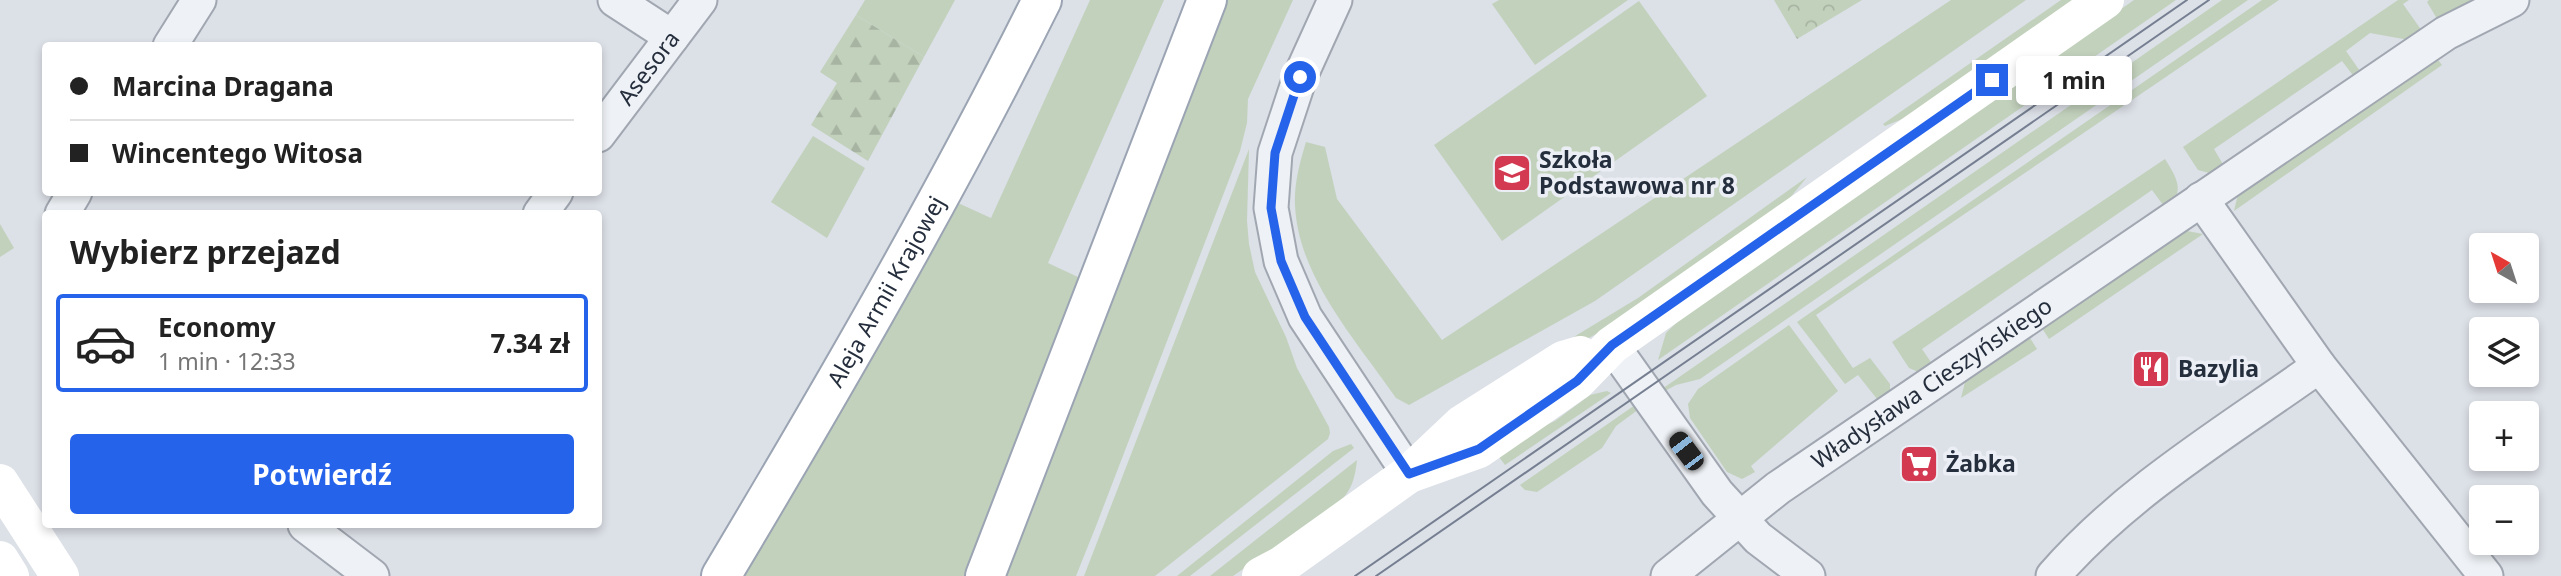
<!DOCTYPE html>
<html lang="pl">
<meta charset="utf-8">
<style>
body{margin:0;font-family:"Noto Sans",sans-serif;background:#f6f6f6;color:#222;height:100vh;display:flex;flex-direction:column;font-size:26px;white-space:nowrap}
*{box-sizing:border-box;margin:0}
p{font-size:23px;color:#767676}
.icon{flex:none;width:38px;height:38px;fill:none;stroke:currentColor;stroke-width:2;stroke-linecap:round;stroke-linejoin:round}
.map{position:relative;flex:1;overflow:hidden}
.side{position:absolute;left:42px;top:210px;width:560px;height:318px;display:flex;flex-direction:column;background:#fff;border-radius:7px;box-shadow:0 4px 10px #0003}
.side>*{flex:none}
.hud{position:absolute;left:42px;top:42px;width:560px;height:154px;border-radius:7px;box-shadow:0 4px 10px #0003;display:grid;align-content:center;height:154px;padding:0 28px;background:#fff}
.needle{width:46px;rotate:321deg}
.buttons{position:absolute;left:2469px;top:233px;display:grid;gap:14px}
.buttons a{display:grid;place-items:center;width:70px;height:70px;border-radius:7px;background:#fff;box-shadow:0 4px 10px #0003;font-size:35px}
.end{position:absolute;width:32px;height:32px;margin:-16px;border:9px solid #2563eb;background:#fff;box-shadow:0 0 0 4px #fff}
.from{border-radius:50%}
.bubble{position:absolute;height:49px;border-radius:7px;background:#fff;box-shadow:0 4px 10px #0003;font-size:23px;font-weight:700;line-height:49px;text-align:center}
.car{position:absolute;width:21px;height:42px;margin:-21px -10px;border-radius:9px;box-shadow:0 0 5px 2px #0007;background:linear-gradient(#222 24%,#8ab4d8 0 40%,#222 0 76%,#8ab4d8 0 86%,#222 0)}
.hud b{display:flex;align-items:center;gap:24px;height:66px;font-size:26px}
.hud b+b{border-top:2px solid #e0e0e0}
.hud i{width:18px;height:18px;background:#222}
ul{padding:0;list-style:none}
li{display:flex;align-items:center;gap:21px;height:98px;margin:0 14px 10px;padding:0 14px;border:4px solid transparent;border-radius:7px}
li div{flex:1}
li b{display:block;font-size:26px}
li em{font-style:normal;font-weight:700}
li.active{border-color:#2563eb}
li>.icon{width:63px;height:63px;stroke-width:1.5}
h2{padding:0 28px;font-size:32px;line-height:84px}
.action{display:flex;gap:14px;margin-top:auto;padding:14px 28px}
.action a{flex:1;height:80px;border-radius:7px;background:#2563eb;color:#fff;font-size:28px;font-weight:700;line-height:80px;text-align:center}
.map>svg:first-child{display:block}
</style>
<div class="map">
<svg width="2561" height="576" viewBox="0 0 2561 576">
<defs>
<pattern id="forest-firs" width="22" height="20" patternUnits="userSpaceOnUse" patternTransform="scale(1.75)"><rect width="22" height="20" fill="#c2d1bc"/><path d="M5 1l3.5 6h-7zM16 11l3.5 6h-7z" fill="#a7b4a2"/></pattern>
<pattern id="park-crowns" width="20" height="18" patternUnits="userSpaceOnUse" patternTransform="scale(1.75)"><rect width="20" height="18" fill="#c2d1bc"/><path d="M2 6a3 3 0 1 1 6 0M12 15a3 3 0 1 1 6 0" fill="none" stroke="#a7b4a2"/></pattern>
</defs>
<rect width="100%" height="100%" fill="#dce0e7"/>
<g fill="#c2d1bc">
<path d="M865 0H955L924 57 856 15Z"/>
<path d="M1090 0H1164L1048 263 1080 278 967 576H745L863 372 958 203 991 218Z"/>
<path d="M1227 0H1293L1248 99 1247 123 1240 151 1096 526 1076 576H1005Z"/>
<path d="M1499 0H1628L1535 65 1492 4Z"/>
<path d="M1951 0H2026L1595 301 1409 405 1396 398C1356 340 1298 277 1295 205 1294 183 1300 162 1306 142L1325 147 1337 199 1442 340Z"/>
<path d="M2061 0H2080L1922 111 1885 126 1883 124Z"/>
<path d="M2134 0H2176L1658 360 1666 333 1683 316Z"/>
<path d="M2222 0H2248L1700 379 1676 385 1663 392 1662 389Z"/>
<path d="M2262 0H2279L1816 315 1853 368 1870 358 1890 384V391L1881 404 1858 375 1845 384 1797 322Z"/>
<path d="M2398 0H2409L2403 4 2422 31 2409 40 2370 33 2346 51 2362 74 2355 78 2342 61 2214 149 2224 166 2213 174 2198 170 2183 147Z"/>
<path d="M2429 0H2480L2439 22 2427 2Z"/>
<path d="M1639 1 1707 96 1502 241 1434 145Z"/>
<path d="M2435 56 2442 65 2234 211 2238 194Z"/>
<path d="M813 136 865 168 827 238 771 202Z"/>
<path d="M1249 149 1247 221 1249 244 1255 272 1286 337 1297 368 1329 427 1330 433 1328 439 1155 576H1084Z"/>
<path d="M2165 159C2177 178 2186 192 2166 209L2152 190 1922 349 1935 368 1921 373 1909 368 1892 342Z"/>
<path d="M1807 177 1780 210 1612 325 1573 347 1534 361 1638 298Z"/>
<path d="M0 224 14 248 0 257Z"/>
<path d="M2182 230 2203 234 2049 339 2040 325Z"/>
<path d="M1789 325 1838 391 1751 466 1755 472 1742 479 1727 472 1690 418 1688 404 1698 389Z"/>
<path d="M2028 335 2037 349 1961 398 1966 378Z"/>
<path d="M1607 391 1611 393 1505 465 1493 449 1555 421 1590 395Z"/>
<path d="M1635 405 1639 409 1616 426 1602 448 1537 492 1525 490 1520 485Z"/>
<path d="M1351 444 1354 448 1190 576H1177L1333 451Z"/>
<path d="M1357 460C1355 479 1351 492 1337 504L1233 576H1210Z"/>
</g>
<path fill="url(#forest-firs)" d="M856 15 924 57 868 161 811 125 837 83 820 72Z"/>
<path fill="url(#park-crowns)" d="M1774 0H1862L1797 39Z"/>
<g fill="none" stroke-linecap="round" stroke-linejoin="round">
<g stroke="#a1a7b1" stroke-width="37">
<g id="street">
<path d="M615 0 672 37"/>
<path d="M1335 0 1300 77 1275 153 1271 208 1281 261 1305 317 1409 474"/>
<path d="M170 46 199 0"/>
<path id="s1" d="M598 135 700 0"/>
<path d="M2201 199 2319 366 2486 576"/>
<path d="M62 214 75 192"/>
<path d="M540 214 556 192"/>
<path d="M1612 345 1717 493 1758 538 1808 576"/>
<path d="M305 525 372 576"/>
<path id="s2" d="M1668 576 1778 488 2446 33 2512 0"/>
<path d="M2053 576C2128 490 2228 431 2319 366"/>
</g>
</g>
<g stroke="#9ba4b3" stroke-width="42">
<g id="primary">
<path id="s3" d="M721 576C834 387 944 197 1042 0"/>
<path d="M985 576 1207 0"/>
</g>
</g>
<use href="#street" stroke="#eef1f5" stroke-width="33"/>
<g stroke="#fff" stroke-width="38">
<path d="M1409 474 1479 449 1577 381 1612 345 2105 0"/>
<path d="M0 483 60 576"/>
<path d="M0 560 10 576"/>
<path d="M1261 576 1282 565 1409 474 1462 424 1563 360 1580 355"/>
</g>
<use href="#primary" stroke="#fff" stroke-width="38"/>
<g stroke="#757f91" stroke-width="2">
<path d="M1355 576 2187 0"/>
<path d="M1376 576 2209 0"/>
</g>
</g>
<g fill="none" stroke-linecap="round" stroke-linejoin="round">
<path stroke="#2563eb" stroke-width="9" d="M1300 77 1275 153 1271 208 1281 261 1305 317 1409 474 1479 449 1577 381 1612 345 1992 80"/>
</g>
<defs>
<g id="school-square" transform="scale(2.0125)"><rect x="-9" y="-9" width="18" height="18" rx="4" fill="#d33950" stroke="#ebeff5"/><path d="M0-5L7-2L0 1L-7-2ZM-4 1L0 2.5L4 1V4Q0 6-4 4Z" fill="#fff"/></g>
<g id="restaurant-square" transform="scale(2.0125)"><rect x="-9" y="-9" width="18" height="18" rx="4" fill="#d33950" stroke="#ebeff5"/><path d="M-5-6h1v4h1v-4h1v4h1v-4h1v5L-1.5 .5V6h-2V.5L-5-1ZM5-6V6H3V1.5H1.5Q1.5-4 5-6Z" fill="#fff"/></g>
<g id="supermarket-square" transform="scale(2.0125)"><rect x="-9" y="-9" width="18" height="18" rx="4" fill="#d33950" stroke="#ebeff5"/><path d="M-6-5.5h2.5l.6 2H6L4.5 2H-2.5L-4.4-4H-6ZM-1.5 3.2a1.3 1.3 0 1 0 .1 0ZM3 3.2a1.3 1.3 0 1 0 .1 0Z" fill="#fff"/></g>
</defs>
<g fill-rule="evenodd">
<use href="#school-square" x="1512" y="173"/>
<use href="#restaurant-square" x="2151" y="369"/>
<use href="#supermarket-square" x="1919" y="464"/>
</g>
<g text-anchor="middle" stroke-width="7" stroke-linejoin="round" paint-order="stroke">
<g font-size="23" fill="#252e3d" stroke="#ebeff5">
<text dy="8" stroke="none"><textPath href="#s1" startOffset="84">Asesora</textPath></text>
<text dy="8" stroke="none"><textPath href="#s3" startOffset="329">Aleja Armii Krajowej</textPath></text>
<text dy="8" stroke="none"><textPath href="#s2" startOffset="327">Władysława Cieszyńskiego</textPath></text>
</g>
<g font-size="23" font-weight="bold" fill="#252e3d" stroke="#ebeff5" text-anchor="start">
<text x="1539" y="168">Szkoła<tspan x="1539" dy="26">Podstawowa nr 8</tspan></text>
<text x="2178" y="377">Bazylia</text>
<text x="1946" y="472">Żabka</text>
</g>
</g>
</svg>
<div class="buttons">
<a><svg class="needle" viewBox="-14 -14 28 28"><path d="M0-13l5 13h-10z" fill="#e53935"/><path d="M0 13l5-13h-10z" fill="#767676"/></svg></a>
<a><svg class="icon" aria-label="layers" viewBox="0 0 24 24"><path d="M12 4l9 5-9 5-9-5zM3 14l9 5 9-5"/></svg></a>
<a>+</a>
<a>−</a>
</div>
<i class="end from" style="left:1300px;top:77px"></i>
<i class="end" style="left:1992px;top:80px"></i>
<div class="bubble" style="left:2016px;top:56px;width:116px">1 min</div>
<i class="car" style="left:1686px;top:451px;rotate:323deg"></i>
<div class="hud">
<b><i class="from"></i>Marcina Dragana</b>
<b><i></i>Wincentego Witosa</b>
</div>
<section class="side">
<h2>Wybierz przejazd</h2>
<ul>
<li class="active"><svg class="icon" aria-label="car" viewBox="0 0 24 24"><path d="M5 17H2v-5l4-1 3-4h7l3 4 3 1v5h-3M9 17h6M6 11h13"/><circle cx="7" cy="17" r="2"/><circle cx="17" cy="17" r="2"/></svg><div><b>Economy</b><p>1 min · 12:33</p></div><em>7.34 zł</em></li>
</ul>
<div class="action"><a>Potwierdź</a></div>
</section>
</div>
